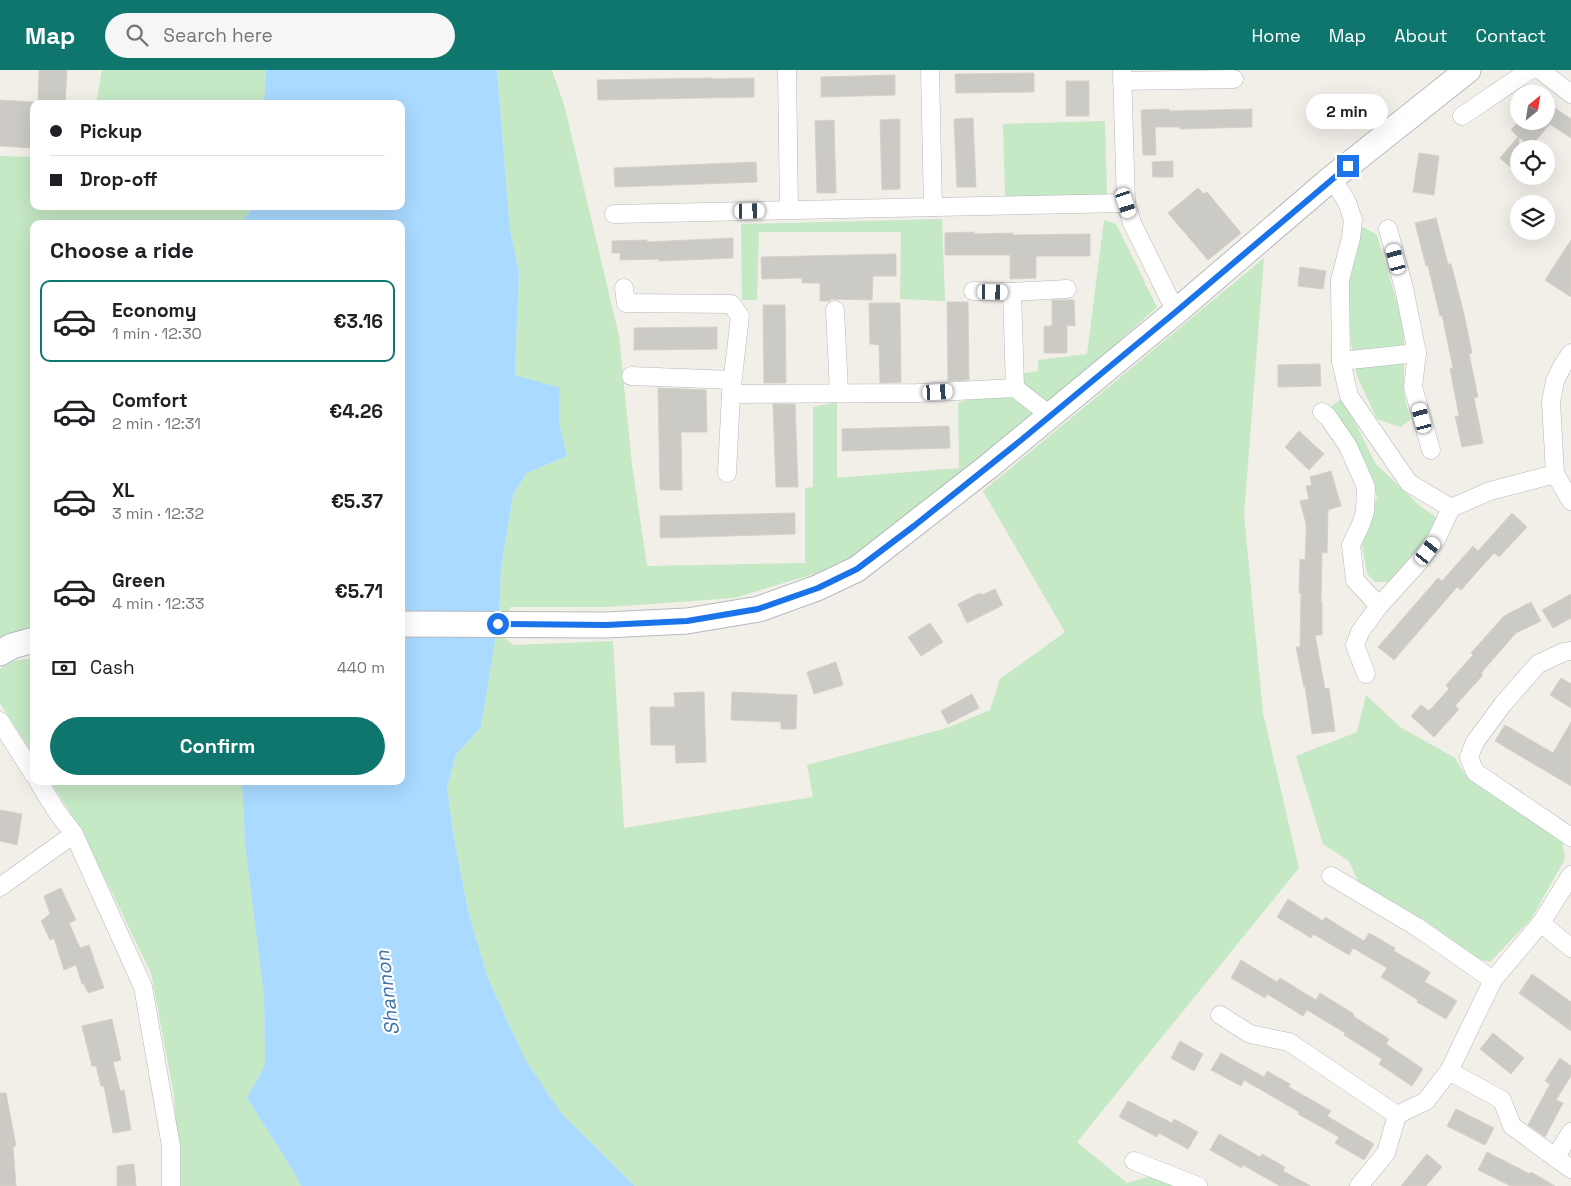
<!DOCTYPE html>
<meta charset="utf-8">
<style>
body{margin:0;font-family:"Space Grotesk",sans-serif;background:#f6f6f6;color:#202124;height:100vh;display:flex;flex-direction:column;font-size:19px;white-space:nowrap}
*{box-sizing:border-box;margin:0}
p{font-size:16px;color:#757577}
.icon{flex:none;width:28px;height:28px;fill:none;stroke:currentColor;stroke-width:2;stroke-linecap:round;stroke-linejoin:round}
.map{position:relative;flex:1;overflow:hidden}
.side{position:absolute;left:30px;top:150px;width:375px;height:565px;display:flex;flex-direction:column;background:#fff;border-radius:10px;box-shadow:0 5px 20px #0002}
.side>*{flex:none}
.guide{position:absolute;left:30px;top:30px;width:375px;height:110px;border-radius:10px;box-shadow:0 5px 20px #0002;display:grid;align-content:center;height:110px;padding:0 20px;background:#fff}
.needle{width:32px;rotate:30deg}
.controls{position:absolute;left:1510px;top:15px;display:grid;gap:10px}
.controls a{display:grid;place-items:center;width:45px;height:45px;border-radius:50%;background:#fff;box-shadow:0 5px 20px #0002;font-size:25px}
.end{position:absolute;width:22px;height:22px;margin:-11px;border:6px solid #1a73e8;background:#fff;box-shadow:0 0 0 2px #fff}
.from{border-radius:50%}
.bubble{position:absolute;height:35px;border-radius:18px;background:#fff;box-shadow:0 5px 20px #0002;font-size:16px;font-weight:700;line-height:35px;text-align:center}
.car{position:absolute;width:15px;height:30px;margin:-15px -8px;border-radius:6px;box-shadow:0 0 4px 1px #0007;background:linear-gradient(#fff 24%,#345 0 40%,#fff 0 76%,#345 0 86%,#fff 0)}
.guide b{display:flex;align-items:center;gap:18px;height:48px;font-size:19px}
.guide b+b{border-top:1px solid #e0e0e0}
.guide i{width:12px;height:12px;background:#202124}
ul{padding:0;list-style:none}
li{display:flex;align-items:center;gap:15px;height:82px;margin:0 10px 8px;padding:0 10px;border:2px solid transparent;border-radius:10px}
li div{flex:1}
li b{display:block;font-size:19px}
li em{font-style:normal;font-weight:700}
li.on{border-color:#0f766e}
li>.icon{width:45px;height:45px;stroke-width:1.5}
h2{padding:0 20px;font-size:22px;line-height:60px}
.pay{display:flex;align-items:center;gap:12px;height:55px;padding:0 20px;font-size:19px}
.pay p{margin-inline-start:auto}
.button{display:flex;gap:10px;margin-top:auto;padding:10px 20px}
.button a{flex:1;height:58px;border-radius:30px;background:#0f766e;color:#fff;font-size:20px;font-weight:700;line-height:58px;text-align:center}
header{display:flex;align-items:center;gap:30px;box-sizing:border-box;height:70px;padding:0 25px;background:#0f766e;color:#fff}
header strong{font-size:24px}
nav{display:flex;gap:28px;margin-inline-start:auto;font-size:18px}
.search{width:350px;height:45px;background:#f6f6f6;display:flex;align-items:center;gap:12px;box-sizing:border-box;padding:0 18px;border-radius:28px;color:#757577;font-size:19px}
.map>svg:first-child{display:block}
</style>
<header>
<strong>Map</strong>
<div class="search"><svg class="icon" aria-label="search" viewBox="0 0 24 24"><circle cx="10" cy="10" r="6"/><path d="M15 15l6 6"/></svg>Search here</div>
<nav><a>Home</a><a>Map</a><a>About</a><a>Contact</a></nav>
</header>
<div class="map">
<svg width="1571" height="1116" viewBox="0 0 1571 1116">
<rect width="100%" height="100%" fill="#f1efe8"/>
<g fill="#c5e8c5">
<path d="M102 0H266L264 34H96Z"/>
<path d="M497 0H552L565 38 619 266 632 394 647 496 805 493V418L813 417V337L837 332V408L959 398 958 333 1016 315 1018 304 1038 301V290L1087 284 1104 150 1116 154 1157 237 1049 334 844 495 734 528 609 537H511L506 543 499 546 501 498 513 425 527 403 567 386 559 351 560 318 515 306 519 201 510 160Z"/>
<path d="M1105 51 1107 125 1005 129 1003 54Z"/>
<path d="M0 86 34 87V136H254L240 154H34V557L0 572Z"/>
<path d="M942 149 945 231 900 229 901 162H759L757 230H742L741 154Z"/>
<path d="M1363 157 1377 165 1404 256V323L1410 350 1400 357 1377 349 1357 306 1351 273 1347 220 1358 164Z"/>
<path d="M1264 188 1244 445 1263 643 1299 798 1077 1072 1127 1113 1155 1105 1181 1116H635L562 1044 526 991 487 906 468 840 454 768 447 717 456 685 481 657 495 567 505 568 513 575 613 571 624 758 813 727 807 695 947 658 990 640 1000 609 1065 562 983 421Z"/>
<path d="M1343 328 1375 393 1420 436 1437 448 1435 458 1389 512H1375L1367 503 1362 476 1377 427 1367 395 1329 338Z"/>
<path d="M34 588V686L0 633V599L14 591Z"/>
<path d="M1366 625 1400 657 1455 688 1464 703 1562 770 1565 789 1531 849 1490 892 1476 889 1424 850 1360 816 1349 791 1323 774 1296 686 1357 662Z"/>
<path d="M50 711H242L245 774 264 925 265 995 247 1028 297 1107 301 1116H180L174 1025 151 903 83 763Z"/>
</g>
<path fill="#aadaff" d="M266 0H497L510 160 519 201 515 305 560 318 559 351 567 386 527 403 513 425 501 498 499 546 481 657 456 685 447 717 454 768 468 840 487 906 526 991 562 1044 635 1116H301L297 1107 247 1028 265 995 264 925 245 774 242 711H401V154H240L254 136H401V34H264Z"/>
<g fill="#cccac5" stroke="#d6d1c6">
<path d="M39 0H67L65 34H38Z"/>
<path d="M1034 3V22L956 23 955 4Z"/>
<path d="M895 5V25L821 27V7Z"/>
<path d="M712 8V9L754 8V27L598 30 597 10Z"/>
<rect x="1066" y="11" width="23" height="35"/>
<path d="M0 30 34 32V78L0 76Z"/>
<path d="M1546 32 1571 49V68L1550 54 1530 77 1519 67V105L1500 88 1518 67 1511 60 1519 51H1546Z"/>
<path d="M1169 39V41L1252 39V57L1180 59V57H1155L1156 85H1143L1141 40Z"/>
<path d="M973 48 976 117H957L954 49Z"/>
<path d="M900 49V119L882 120 880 50Z"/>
<path d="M834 50 836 123H817L815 51Z"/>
<path d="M1419 83 1439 86 1434 125 1413 122Z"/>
<path d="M1173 91V107H1153L1152 92Z"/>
<path d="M756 92 757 112 615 117 614 98Z"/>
<path d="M1198 118 1204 124 1207 122 1241 163 1208 190 1168 143Z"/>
<path d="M1436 148 1448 194H1451L1464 244 1472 283 1469 284 1478 327 1474 328 1483 373 1462 377 1455 346H1459L1450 299 1453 298 1442 245 1440 246 1428 196H1426L1415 153Z"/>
<path d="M974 162V164L1013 163V165L1090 164V186H1036V208L1010 209V185H945V163Z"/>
<path d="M733 168V188L659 191V189L620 190V183H612V171L647 170V172Z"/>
<path d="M1571 170V227L1545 210Z"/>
<path d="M896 184V206H873L872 230 832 229 829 231H820V213H802V208L762 209 761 187Z"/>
<path d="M1300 197 1326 201 1323 219 1298 216Z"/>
<path d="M1052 230H1074L1075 256 1067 255V283H1044V256H1052Z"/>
<path d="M947 232H968L969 310 948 311Z"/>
<path d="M869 233H900L901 312 880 313 879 275 870 274Z"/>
<path d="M763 235H785L786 313H764Z"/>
<path d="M717 257V279L634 280V258Z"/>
<path d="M1320 294 1321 316 1278 317V295Z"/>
<path d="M658 318 706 320 707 362H681L682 420H660Z"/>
<path d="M773 334H795L798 417H776Z"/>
<path d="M949 356 950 378 842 381V359Z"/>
<path d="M1299 361 1324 384 1309 400 1285 377Z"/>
<path d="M1331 401 1341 436 1328 440 1327 483 1322 482 1321 532H1322V565H1315L1325 619 1329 618 1335 661 1312 664 1305 616 1304 617 1296 577H1300L1301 523H1299L1300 489 1305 490 1306 465V454L1300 431 1309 429 1306 416 1312 415 1310 407Z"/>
<path d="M795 443V464L660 468V446Z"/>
<path d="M1512 443 1527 457 1499 487 1494 483 1461 520 1457 517 1394 590 1378 577 1438 508 1442 511 1473 476 1478 481Z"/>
<path d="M995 519 1003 535 967 553 958 534 980 523 982 525Z"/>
<path d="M1571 524V548L1553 558 1542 540Z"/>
<path d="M1531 532 1541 551 1516 563 1481 603 1483 605 1455 636 1459 639 1434 667 1411 646 1421 635 1429 641 1449 619 1446 615 1473 585 1471 583 1504 546Z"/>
<path d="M930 553 943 572 921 586 908 567Z"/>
<path d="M836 592 843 615 814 624 807 602Z"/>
<path d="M1561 608 1571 614V638L1550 625Z"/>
<path d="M704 622 706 692 676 693 675 675H651L650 637H675L674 623Z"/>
<path d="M732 622 797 625 796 659H781V652L731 650Z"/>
<path d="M972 624 979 638 948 654 941 641Z"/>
<path d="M1571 652V716L1495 671 1505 655 1553 683Z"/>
<path d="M0 740 22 744 17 775 0 771Z"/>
<path d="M61 818 76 850 69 853 80 878 89 875 104 918 88 923 84 914H82L76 895 64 900 54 868 50 870 41 851 50 844 44 826Z"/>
<path d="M1288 829 1323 851 1325 847 1364 871 1369 863 1395 878 1394 881 1430 902 1425 912 1457 931 1446 949 1417 932 1418 930 1381 907 1387 898 1353 878 1349 885 1313 864 1311 868 1277 847Z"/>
<path d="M1241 890 1277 912 1280 908 1316 930 1320 923 1354 944 1353 946 1389 969 1386 974 1423 999 1412 1016 1379 994 1382 989 1344 965 1345 963 1307 940 1303 946 1267 924 1265 928 1231 908Z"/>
<path d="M1532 904 1571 932V961L1519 923Z"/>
<path d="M112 949 121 990 113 992 120 1021 124 1020 131 1060 113 1063 104 1016H101L96 996H92L82 956Z"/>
<path d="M1493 963 1524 988 1511 1004 1480 979Z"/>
<path d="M1180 971 1203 984 1194 1001 1171 988Z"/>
<path d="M1221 983 1264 1007 1267 1001 1290 1014 1289 1017 1331 1041 1327 1046 1374 1074 1364 1090 1335 1073 1339 1067 1298 1044 1299 1042 1244 1010 1241 1016 1211 1000Z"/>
<path d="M1560 988 1571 996V1006L1556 1030 1563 1033 1545 1067 1528 1055 1550 1014 1545 1011Z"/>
<path d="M0 1023H6L13 1060 16 1076H13L16 1116H0Z"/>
<path d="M1128 1031 1172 1053 1174 1049 1198 1062 1188 1079 1159 1063 1157 1067 1119 1047Z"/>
<path d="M1456 1039 1494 1058 1485 1075 1447 1056Z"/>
<path d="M1219 1064 1260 1087 1262 1084 1285 1097 1283 1101 1311 1116H1280L1243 1095 1242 1098 1210 1080Z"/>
<path d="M1487 1082 1530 1104 1531 1102 1555 1116H1511L1478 1100Z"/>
<path d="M1427 1084 1442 1097 1426 1116H1401Z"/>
<path d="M134 1094 136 1116H117V1096Z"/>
</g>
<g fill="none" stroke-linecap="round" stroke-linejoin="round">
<g stroke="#b5b8bc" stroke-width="19">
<g id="minor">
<path d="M787 0 789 140"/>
<path d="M930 0 933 137"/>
<path d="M1122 0 1126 133 1132 153 1170 230 1178 240"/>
<path d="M1540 0 1571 24"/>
<path d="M1122 11 1234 9"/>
<path d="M1462 46 1530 0"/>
<path d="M1332 108 1347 132 1353 150 1351 168 1340 210 1341 291 1349 326 1409 413 1451 438 1490 421 1555 404"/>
<path d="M614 144 1126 133"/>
<path d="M624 218 626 233 731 234 740 246 731 324"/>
<path d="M973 221 1012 222"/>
<path d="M835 240 839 322"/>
<path d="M1417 283 1413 317 1431 380"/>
<path d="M1571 283 1563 295 1555 311 1551 332 1555 404 1571 431"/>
<path d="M1341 291 1417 283 1404 218 1388 159"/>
<path d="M631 306 732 310"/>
<path d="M1015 318 1012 222 1067 219"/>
<path d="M1322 342 1328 347 1348 376 1366 417 1365 442 1361 454 1351 475 1355 510 1379 536 1418 493 1437 468 1451 438"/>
<path d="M727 403 731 324 918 323 1015 318 1051 346"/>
<path d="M1571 581 1564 582 1538 594 1503 634 1475 672 1469 687 1475 702 1571 767"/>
<path d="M1366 604 1355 575 1360 562 1379 536"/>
<path d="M0 651 34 705"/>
<path d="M38 711 57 742 74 764 143 917 171 1076V1116"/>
<path d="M1331 806 1417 857 1493 910"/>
<path d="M0 817 74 764"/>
<path d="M1541 853 1571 878"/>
<path d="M1220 945 1250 964 1289 972 1397 1045"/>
<path d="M1449 1001 1502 1030 1512 1056 1571 1099"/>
<path d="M1555 1088 1571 1062"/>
<path d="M1134 1091 1198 1116"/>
<path d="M1359 1116 1386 1083 1397 1045 1426 1031 1449 1001 1493 910 1541 853 1571 805"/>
</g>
</g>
<g stroke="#b6babf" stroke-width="27">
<g id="secondary">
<path d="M401 554 606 555 687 551 759 539 817 518 857 499 989 396 1178 240 1332 108 1468 0"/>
<path d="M0 583 12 576 34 570"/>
</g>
</g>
<use href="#minor" stroke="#fff" stroke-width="18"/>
<use href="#secondary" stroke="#fff" stroke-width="25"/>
</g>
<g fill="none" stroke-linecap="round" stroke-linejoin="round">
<path stroke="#1a73e8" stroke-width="6" d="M498 554 606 555 687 551 758 539 818 518 857 499 914 456 1020 371 1178 240 1348 96"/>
</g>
<g text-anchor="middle" stroke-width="4.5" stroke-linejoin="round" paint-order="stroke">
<g font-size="20" font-style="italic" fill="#4174aa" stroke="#fff">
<text transform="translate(387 923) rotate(-97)" y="7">Shannon</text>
</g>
</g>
</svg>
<div class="controls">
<a><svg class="needle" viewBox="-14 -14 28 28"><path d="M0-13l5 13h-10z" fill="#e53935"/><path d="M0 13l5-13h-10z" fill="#757577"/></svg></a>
<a><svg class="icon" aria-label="locate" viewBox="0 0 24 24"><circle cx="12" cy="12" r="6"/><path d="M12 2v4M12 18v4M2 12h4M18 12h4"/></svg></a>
<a><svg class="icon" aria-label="layers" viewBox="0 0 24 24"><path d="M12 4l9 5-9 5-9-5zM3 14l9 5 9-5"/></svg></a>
</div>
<i class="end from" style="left:498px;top:554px"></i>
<i class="end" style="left:1348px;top:96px"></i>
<div class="bubble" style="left:1306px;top:24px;width:82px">2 min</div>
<i class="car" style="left:1126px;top:133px;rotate:162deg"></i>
<i class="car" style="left:750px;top:141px;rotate:89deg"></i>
<i class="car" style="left:1396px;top:189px;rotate:345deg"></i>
<i class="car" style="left:993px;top:222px;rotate:91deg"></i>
<i class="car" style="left:938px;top:322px;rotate:87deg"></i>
<i class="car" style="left:1422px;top:348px;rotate:345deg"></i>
<i class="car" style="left:1428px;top:481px;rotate:37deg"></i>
<div class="guide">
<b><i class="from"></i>Pickup</b>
<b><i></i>Drop-off</b>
</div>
<section class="side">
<h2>Choose a ride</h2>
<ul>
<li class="on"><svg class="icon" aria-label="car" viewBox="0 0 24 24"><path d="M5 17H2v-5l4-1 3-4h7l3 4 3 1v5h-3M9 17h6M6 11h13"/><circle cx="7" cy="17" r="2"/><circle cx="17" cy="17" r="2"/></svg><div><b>Economy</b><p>1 min · 12:30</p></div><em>€3.16</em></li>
<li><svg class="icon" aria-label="car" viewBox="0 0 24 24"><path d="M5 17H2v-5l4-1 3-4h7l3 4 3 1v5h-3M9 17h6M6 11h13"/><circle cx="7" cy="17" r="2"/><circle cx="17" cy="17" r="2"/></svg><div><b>Comfort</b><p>2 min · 12:31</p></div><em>€4.26</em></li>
<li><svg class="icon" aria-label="car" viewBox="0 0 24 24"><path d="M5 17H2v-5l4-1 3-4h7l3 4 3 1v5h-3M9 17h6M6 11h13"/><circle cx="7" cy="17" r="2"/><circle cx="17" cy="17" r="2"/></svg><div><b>XL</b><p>3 min · 12:32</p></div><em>€5.37</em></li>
<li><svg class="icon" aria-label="car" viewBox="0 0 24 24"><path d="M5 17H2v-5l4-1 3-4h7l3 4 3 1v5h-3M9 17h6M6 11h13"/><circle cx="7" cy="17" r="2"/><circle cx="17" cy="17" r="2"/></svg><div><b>Green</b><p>4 min · 12:33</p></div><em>€5.71</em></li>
</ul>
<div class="pay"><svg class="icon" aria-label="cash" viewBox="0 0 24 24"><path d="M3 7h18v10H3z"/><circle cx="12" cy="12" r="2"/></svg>Cash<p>440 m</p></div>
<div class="button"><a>Confirm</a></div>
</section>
</div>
